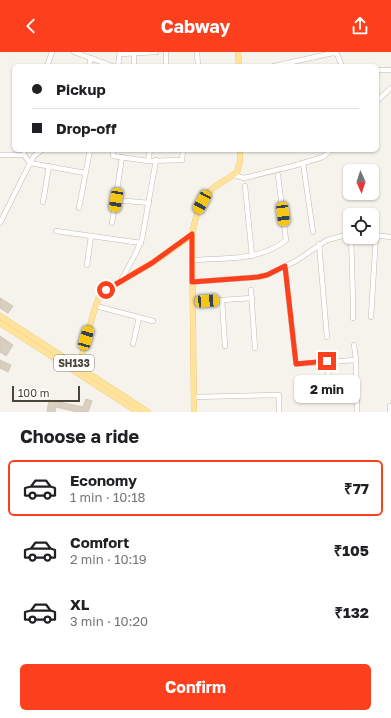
<!DOCTYPE html>
<meta charset="utf-8">
<style>
body{margin:0;font-family:"Golos Text",sans-serif;background:#f6f6f6;color:#202124;height:100vh;display:flex;flex-direction:column;font-size:15px;white-space:nowrap}
*{box-sizing:border-box;margin:0}
p{font-size:13px;color:#757577}
.icon{flex:none;width:22px;height:22px;fill:none;stroke:currentColor;stroke-width:2;stroke-linecap:round;stroke-linejoin:round}
.map{position:relative;height:360px;overflow:hidden}
.sheet{display:flex;flex-direction:column;background:#fff;flex:1}
.sheet>*{flex:none}
.hud{position:absolute;left:12px;top:12px;width:367px;height:88px;border-radius:6px;box-shadow:0 1px 3px #0004;display:grid;align-content:center;height:88px;padding:0 20px;background:#fff}
.needle{width:26px;rotate:177deg}
.tools{position:absolute;left:343px;top:112px;display:grid;gap:8px}
.tools a{display:grid;place-items:center;width:36px;height:36px;border-radius:6px;background:#fff;box-shadow:0 1px 3px #0004;font-size:20px}
.scale{position:absolute;left:12px;bottom:10px;width:68px;box-sizing:border-box;padding-left:4px;border:2px solid #4b4439;border-top:0;font-size:11px;line-height:14px;white-space:nowrap;color:#4b4439;-webkit-text-stroke:3px #fff;paint-order:stroke}
.end{position:absolute;width:18px;height:18px;margin:-9px;border:5px solid #fc3f1d;background:#fff;box-shadow:0 0 0 2px #fff}
.from{border-radius:50%}
.bubble{position:absolute;height:28px;border-radius:6px;background:#fff;box-shadow:0 1px 3px #0004;font-size:13px;font-weight:700;line-height:28px;text-align:center}
.car{position:absolute;width:12px;height:24px;margin:-12px -6px;border-radius:5px;box-shadow:0 0 3px 1px #0007;background:linear-gradient(#f5c518 24%,#345 0 40%,#f5c518 0 76%,#345 0 86%,#f5c518 0)}
.hud b{display:flex;align-items:center;gap:14px;height:38px;font-size:15px}
.hud b+b{border-top:1px solid #e0e0e0}
.hud i{width:10px;height:10px;background:#202124}
ul{padding:0;list-style:none}
li{display:flex;align-items:center;gap:12px;height:56px;margin:0 8px 6px;padding:0 12px;border:2px solid transparent;border-radius:6px}
li div{flex:1}
li b{display:block;font-size:15px}
li em{font-style:normal;font-weight:700}
li.selected{border-color:#fc3f1d}
li>.icon{width:36px;height:36px;stroke-width:1.5}
h2{padding:0 20px;font-size:18px;line-height:48px}
.primary-button{display:flex;gap:8px;margin-top:auto;padding:8px 20px}
.primary-button a{flex:1;height:46px;border-radius:6px;background:#fc3f1d;color:#fff;font-size:16px;font-weight:700;line-height:46px;text-align:center}
header{display:flex;justify-content:space-between;align-items:center;height:52px;padding:0 20px;background:#fc3f1d;color:#fff;font-size:18px;font-weight:700}
.map>svg:first-child{display:block}
</style>
<header><svg class="icon" aria-label="back" viewBox="0 0 24 24"><path d="M15 5l-7 7 7 7"/></svg>Cabway<svg class="icon" aria-label="share" viewBox="0 0 24 24"><path d="M12 15V3M7 8l5-5 5 5M5 13v7h14v-7"/></svg></header>
<div class="map">
<svg width="391" height="360" viewBox="0 0 391 360">
<rect width="100%" height="100%" fill="#f6f3ec"/>
<g fill="#d8cfc1" stroke="#d3c7b4">
<path d="M0 246 13 254 8 261 0 256Z"/>
<path d="M0 284 13 293 6 304 0 300Z"/>
<path d="M0 308 11 313 8 320 0 316Z"/>
<path d="M86 347 92 349 88 360H78L56 355 55 360H47L49 348 83 355Z"/>
</g>
<g fill="none" stroke-linecap="round" stroke-linejoin="round">
<g stroke="#c2bbae" stroke-width="5.5">
<g id="minor">
<path d="M74 0 112 14"/>
<path d="M166 0V14"/>
<path d="M197 0 198 14"/>
<path d="M134 1V14"/>
<path d="M120 2 156 0"/>
<path d="M47 14 52 0"/>
<path d="M89 14 91 6"/>
<path d="M118 14 120 0"/>
<path d="M274 14 333 1 337 2 342 14"/>
<path d="M377 18H391"/>
<path d="M377 49 391 36"/>
<path d="M42 98 34 104 30 111 85 121"/>
<path d="M113 98V104L148 109 182 108 183 98"/>
<path d="M0 103H24"/>
<path d="M148 109 150 98"/>
<path d="M303 111 313 180"/>
<path d="M234 123 244 126 293 114 323 105 331 98"/>
<path d="M245 134 252 204"/>
<path d="M116 148 149 151"/>
<path d="M43 150 49 114"/>
<path d="M79 156 90 98"/>
<path d="M0 171 30 111 24 103V98"/>
<path d="M112 171 122 105"/>
<path d="M56 179 141 191"/>
<path d="M372 183 391 185"/>
<path d="M351 185C352 212 353 238 353 266"/>
<path d="M319 192 327 285"/>
<path d="M192 208C223 206 261 209 286 188L278 123"/>
<path d="M87 213 91 184"/>
<path d="M285 214 296 312 356 308"/>
<path d="M120 230 134 205 142 187 156 108"/>
<path d="M192 230 258 225 267 223 296 209 327 188 350 182"/>
<path d="M251 238 255 296"/>
<path d="M222 248 225 294"/>
<path d="M193 250 252 246"/>
<path d="M96 254 153 269"/>
<path d="M371 265 376 183"/>
<path d="M133 292 139 266"/>
<path d="M354 293 356 308 357 360"/>
<path d="M327 309 331 347"/>
<path d="M194 345 279 343V360"/>
<path d="M390 354V360"/>
</g>
</g>
<g stroke="#e6c16a" stroke-width="6">
<g id="major">
<path d="M238 0 239 14"/>
<path d="M192 183 194 360"/>
<path d="M0 264 148 360"/>
<path d="M0 271 138 360"/>
<path d="M76 319 79 314 94 259 99 245 106 238 152 211 192 183C196 164 199 145 216 134 223 129 230 126 237 120L240 109V98"/>
</g>
</g>
<use href="#minor" stroke="#fff" stroke-width="4.5"/>
<use href="#major" stroke="#ffe39c" stroke-width="5.5"/>
</g>
<g fill="none" stroke-linecap="round" stroke-linejoin="round">
<path stroke="#fc3f1d" stroke-width="5" d="M106 238 152 211 192 182V230L258 225 267 223 285 214 296 312 327 309"/>
</g>
<g text-anchor="middle" stroke-width="3.5" stroke-linejoin="round" paint-order="stroke">
<rect fill="#fff" stroke="#817c74" stroke-width="1" x="54" y="303" width="40" height="16" rx="3"/>
<g font-size="10" font-weight="bold" fill="#4b4439">
<text x="74" y="315">SH133</text>
</g>
</g>
</svg>
<div class="tools">
<a><svg class="needle" viewBox="-14 -14 28 28"><path d="M0-13l5 13h-10z" fill="#e53935"/><path d="M0 13l5-13h-10z" fill="#757577"/></svg></a>
<a><svg class="icon" aria-label="locate" viewBox="0 0 24 24"><circle cx="12" cy="12" r="6"/><path d="M12 2v4M12 18v4M2 12h4M18 12h4"/></svg></a>
</div>
<div class="scale">100 m</div>
<i class="end from" style="left:106px;top:238px"></i>
<i class="end" style="left:327px;top:309px"></i>
<div class="bubble" style="left:294px;top:323px;width:66px">2 min</div>
<i class="car" style="left:116px;top:148px;rotate:189deg"></i>
<i class="car" style="left:202px;top:150px;rotate:208deg"></i>
<i class="car" style="left:283px;top:162px;rotate:173deg"></i>
<i class="car" style="left:207px;top:249px;rotate:86deg"></i>
<i class="car" style="left:86px;top:286px;rotate:16deg"></i>
<div class="hud">
<b><i class="from"></i>Pickup</b>
<b><i></i>Drop-off</b>
</div>
</div>
<section class="sheet">
<h2>Choose a ride</h2>
<ul>
<li class="selected"><svg class="icon" aria-label="car" viewBox="0 0 24 24"><path d="M5 17H2v-5l4-1 3-4h7l3 4 3 1v5h-3M9 17h6M6 11h13"/><circle cx="7" cy="17" r="2"/><circle cx="17" cy="17" r="2"/></svg><div><b>Economy</b><p>1 min · 10:18</p></div><em>₹77</em></li>
<li><svg class="icon" aria-label="car" viewBox="0 0 24 24"><path d="M5 17H2v-5l4-1 3-4h7l3 4 3 1v5h-3M9 17h6M6 11h13"/><circle cx="7" cy="17" r="2"/><circle cx="17" cy="17" r="2"/></svg><div><b>Comfort</b><p>2 min · 10:19</p></div><em>₹105</em></li>
<li><svg class="icon" aria-label="car" viewBox="0 0 24 24"><path d="M5 17H2v-5l4-1 3-4h7l3 4 3 1v5h-3M9 17h6M6 11h13"/><circle cx="7" cy="17" r="2"/><circle cx="17" cy="17" r="2"/></svg><div><b>XL</b><p>3 min · 10:20</p></div><em>₹132</em></li>
</ul>
<div class="primary-button"><a>Confirm</a></div>
</section>
